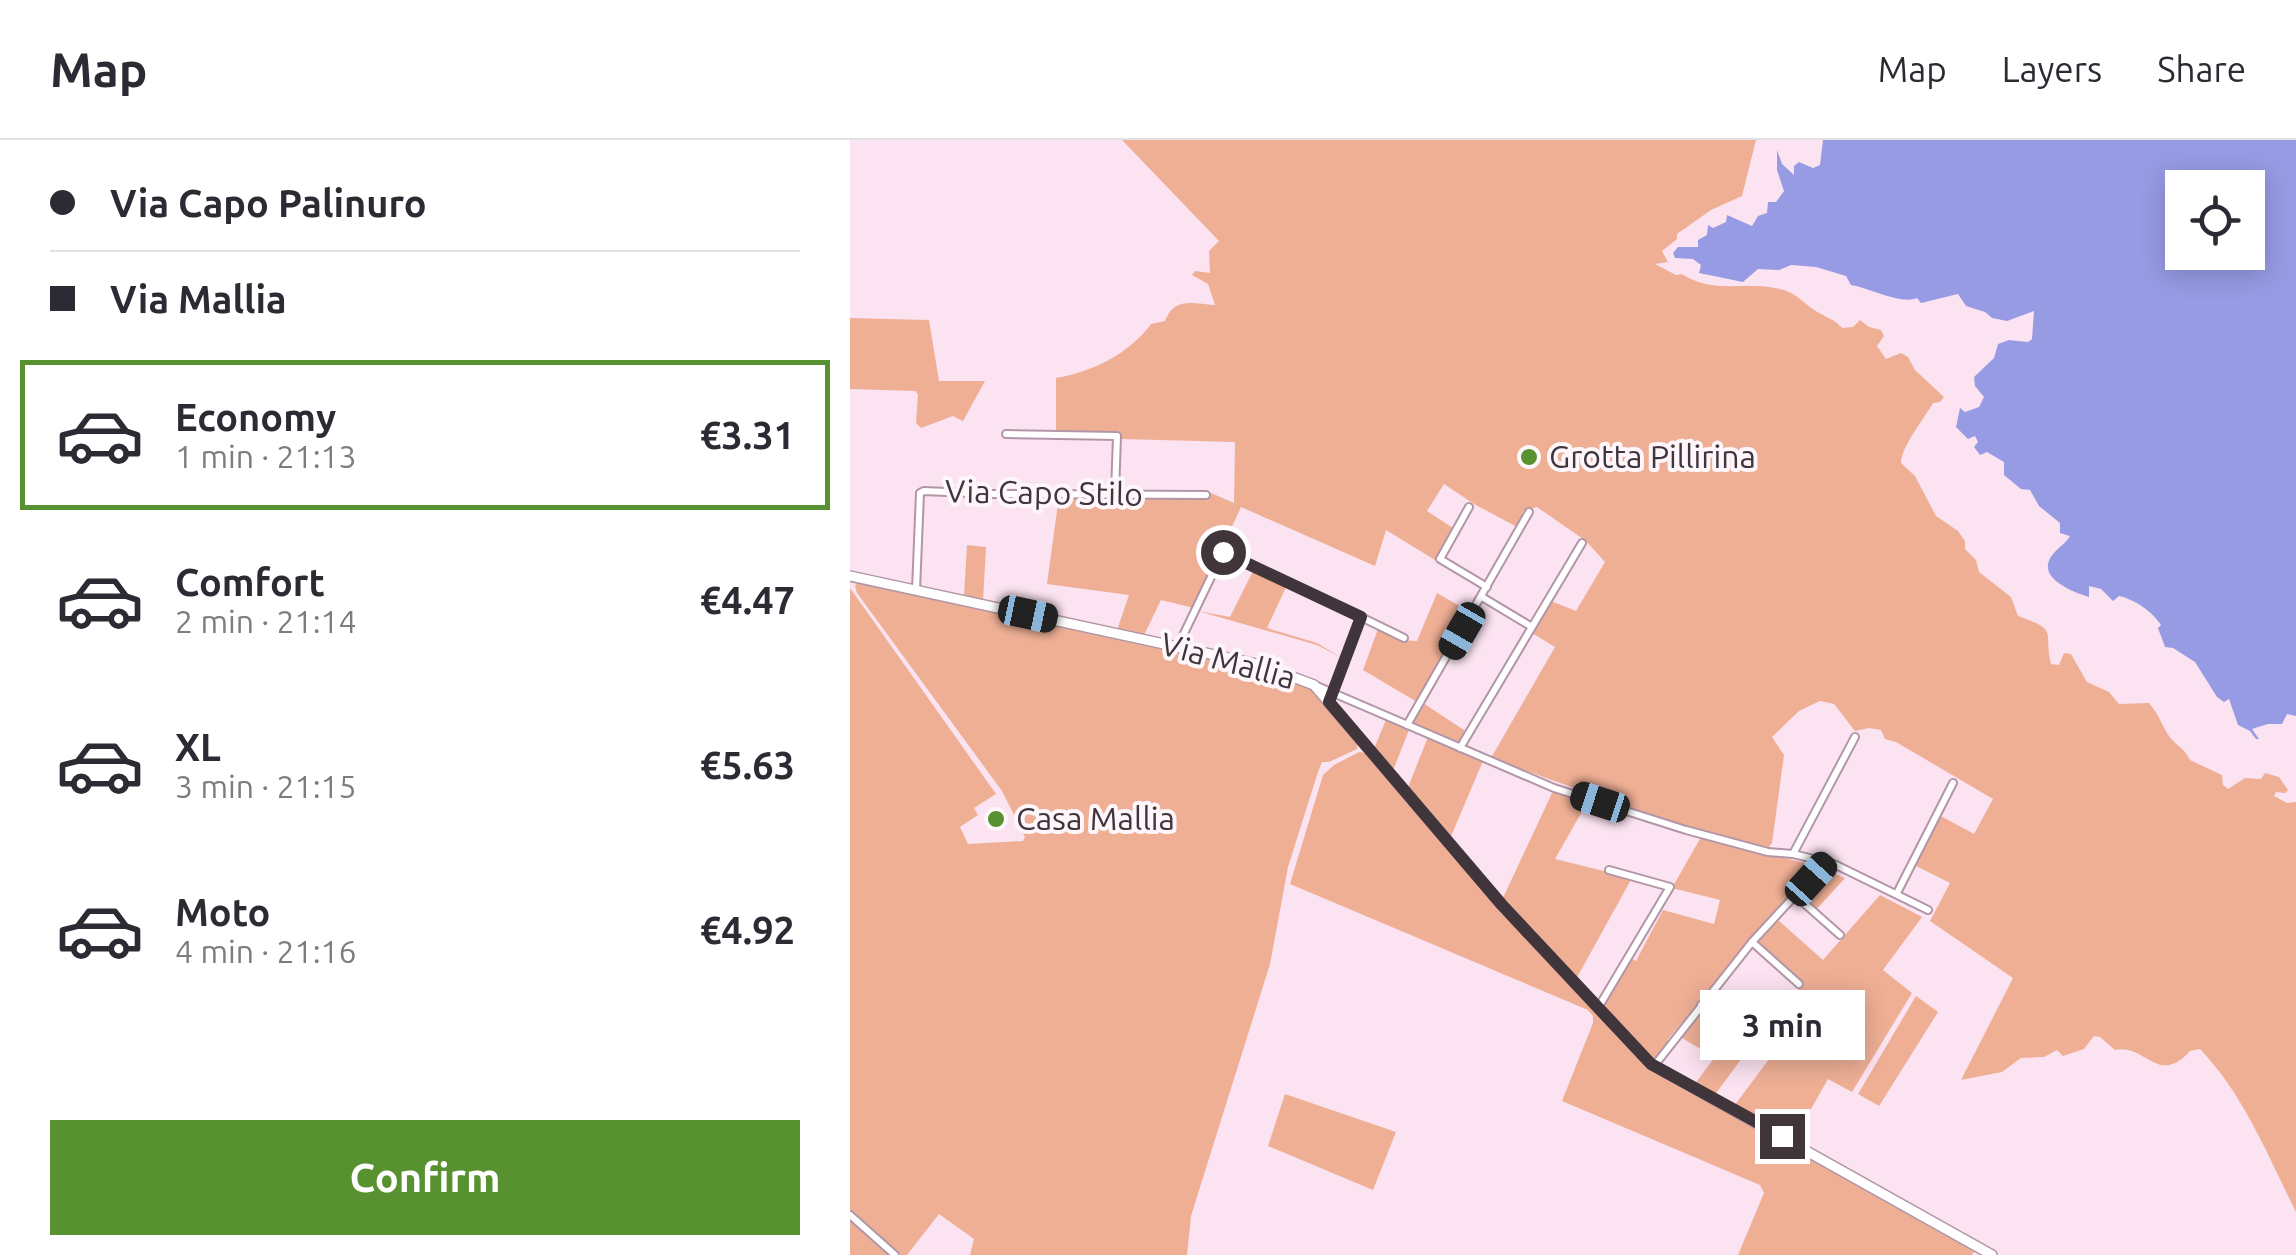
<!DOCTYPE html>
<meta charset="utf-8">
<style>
body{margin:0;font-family:Ubuntu,sans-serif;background:#f7f7f7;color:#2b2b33;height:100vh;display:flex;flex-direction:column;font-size:38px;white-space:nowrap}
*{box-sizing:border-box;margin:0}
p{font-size:32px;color:#7c7c81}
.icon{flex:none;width:55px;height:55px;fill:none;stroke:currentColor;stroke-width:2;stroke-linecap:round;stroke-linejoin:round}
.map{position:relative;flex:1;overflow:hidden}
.side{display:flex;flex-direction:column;background:#fff;width:850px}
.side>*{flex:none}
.hud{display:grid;align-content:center;height:220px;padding:0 50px;background:#fff}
.fabs{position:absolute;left:1315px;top:30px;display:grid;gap:20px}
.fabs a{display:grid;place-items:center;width:100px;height:100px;border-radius:0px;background:#fff;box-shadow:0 5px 25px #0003;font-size:50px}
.end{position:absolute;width:45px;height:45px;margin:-22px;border:12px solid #41353c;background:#fff;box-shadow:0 0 0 5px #fff}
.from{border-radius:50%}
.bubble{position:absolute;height:70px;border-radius:0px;background:#fff;box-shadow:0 5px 25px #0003;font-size:32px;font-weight:700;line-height:70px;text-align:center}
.car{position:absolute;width:30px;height:60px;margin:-30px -15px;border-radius:12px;box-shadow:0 0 8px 2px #0007;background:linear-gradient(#222 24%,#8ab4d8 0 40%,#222 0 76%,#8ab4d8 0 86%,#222 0)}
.hud b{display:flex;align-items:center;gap:35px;height:95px;font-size:38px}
.hud b+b{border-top:2px solid #e1e1e2}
.hud i{width:25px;height:25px;background:#2b2b33}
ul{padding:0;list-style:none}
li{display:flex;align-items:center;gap:30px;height:150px;margin:0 20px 15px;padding:0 30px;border:5px solid transparent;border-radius:0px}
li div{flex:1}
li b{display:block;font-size:38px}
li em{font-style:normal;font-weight:700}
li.current{border-color:#589230}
li>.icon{width:90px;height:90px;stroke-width:1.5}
.button{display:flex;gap:20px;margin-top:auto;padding:20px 50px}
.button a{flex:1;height:115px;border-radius:0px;background:#589230;color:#fff;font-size:40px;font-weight:700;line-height:115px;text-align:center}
header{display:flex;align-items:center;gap:60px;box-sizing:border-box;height:140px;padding:0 50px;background:#fff;border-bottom:2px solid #e1e1e2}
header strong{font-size:48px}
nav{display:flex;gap:55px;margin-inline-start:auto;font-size:35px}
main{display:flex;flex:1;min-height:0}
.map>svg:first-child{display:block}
</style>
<header>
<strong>Map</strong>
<nav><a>Map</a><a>Layers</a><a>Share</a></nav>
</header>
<main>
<section class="side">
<div class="hud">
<b><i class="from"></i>Via Capo Palinuro</b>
<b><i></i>Via Mallia</b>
</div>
<ul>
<li class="current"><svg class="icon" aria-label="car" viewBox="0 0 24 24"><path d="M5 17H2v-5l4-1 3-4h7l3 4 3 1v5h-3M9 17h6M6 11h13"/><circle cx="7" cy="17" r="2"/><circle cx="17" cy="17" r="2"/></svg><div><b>Economy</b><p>1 min · 21:13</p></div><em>€3.31</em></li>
<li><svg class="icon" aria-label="car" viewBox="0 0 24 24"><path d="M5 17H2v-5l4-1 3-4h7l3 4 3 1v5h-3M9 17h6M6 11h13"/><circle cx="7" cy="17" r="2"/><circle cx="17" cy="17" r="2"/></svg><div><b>Comfort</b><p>2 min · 21:14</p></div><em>€4.47</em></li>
<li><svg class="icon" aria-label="car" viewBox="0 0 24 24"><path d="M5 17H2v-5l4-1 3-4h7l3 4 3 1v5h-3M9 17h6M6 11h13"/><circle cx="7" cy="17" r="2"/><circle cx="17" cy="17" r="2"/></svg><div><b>XL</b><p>3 min · 21:15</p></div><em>€5.63</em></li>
<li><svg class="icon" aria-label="car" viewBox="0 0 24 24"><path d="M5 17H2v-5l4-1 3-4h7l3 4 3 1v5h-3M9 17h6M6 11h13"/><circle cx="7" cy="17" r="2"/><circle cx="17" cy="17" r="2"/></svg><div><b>Moto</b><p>4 min · 21:16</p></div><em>€4.92</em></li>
</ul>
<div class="button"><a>Confirm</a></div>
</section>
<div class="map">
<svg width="1446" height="1115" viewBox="0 0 1446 1115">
<rect width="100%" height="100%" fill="#fce3f1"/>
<g fill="#eeaf95">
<path d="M272 0H906L892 56 861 70 827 94V99L812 111 818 122 805 124 826 135 832 134C863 154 893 142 925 148 949 152 954 166 973 175 982 180 985 180 992 188L1003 187 1010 180 1019 187 1031 190 1034 196 1027 206 1036 219 1051 213 1058 217 1065 230 1094 257 1090 262 1083 263C1074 279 1051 307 1051 323L1065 336 1086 376 1108 391 1115 401V409L1126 420 1129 432 1161 457 1168 476C1210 491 1193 490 1201 524L1209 525 1214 513 1221 514 1237 542 1259 552 1269 564 1299 563C1309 575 1310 581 1317 593 1323 604 1335 608 1340 620L1372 635 1373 645 1378 649 1395 638 1411 639 1415 633 1429 637 1438 650 1435 653 1426 652 1424 656 1437 663 1446 662V1072C1418 1016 1394 955 1350 909L1340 911C1308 947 1295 903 1265 910L1250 897 1244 896 1234 909 1213 916 1207 910 1194 917 1171 918 1152 932 1111 940 1163 838 1080 781 1100 743 1064 725 1089 675 1124 694 1143 659 1046 602 1035 599 1031 590 1019 588 1005 591 984 564 970 561 949 571 922 597 934 615 922 703 917 709 810 679 641 618 705 507 682 493 701 461 726 471 755 422 736 401 687 367 673 371 669 388 624 364 594 344 577 371 603 388 585 420 536 390 525 426 391 367 344 468 311 460 294 495 267 490 279 455 197 444 209 356 355 358 361 353 384 363 385 302 272 299 267 293 206 292V238C242 232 279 214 301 184L315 181C325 156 343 164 365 165L358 144 342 135 345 131 360 133 359 111 369 101Z"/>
<path d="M0 178 79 180 89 241H135L113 281 103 276 71 288 66 283 68 254 65 251 0 249Z"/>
<path d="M117 405 136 407 133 461 114 456Z"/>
<path d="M404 429 437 445 417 488 467 503 492 518 467 505 348 471 380 477Z"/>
<path d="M9 440 421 531 463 549 508 600 507 609 479 622H472L468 632 438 727 420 824 341 1076 337 1115H120L124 1099 89 1074 57 1115H51L0 1071V448L146 654 124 668 128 675 110 687 118 704 173 701 175 697 152 651 7 453 5 446Z"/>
<path d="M587 453 620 472 567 562 513 530 528 489 551 500 567 501Z"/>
<path d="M573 563 617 592 609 604 566 585 563 580Z"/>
<path d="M536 580 559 590 542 633 523 611Z"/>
<path d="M578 597 633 621 599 701 557 650Z"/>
<path d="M509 612 518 613 748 875 790 917 1125 1109 1122 1115H888L914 1053 910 1045 712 961 743 883V876L738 870 440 744 473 635 484 625Z"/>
<path d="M703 651 738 661 705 719 782 738 725 841 652 760Z"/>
<path d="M851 697 967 726 818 899V904L804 922 750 869 780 818 786 821 813 770 864 784 870 760 822 748Z"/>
<path d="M973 729 995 738 965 771 949 756Z"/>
<path d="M1030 755 1072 777 1033 830 1062 853 1002 952 978 939 944 999 884 966 925 911 906 899 864 956 844 945 865 917 830 897 850 870 906 898 953 844 907 803 927 779 973 820Z"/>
<path d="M1066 856 1088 872 1029 966 1008 954Z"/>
<path d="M435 954 546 992 523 1050 418 1006Z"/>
<path d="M0 1081 38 1115H0Z"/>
</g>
<path fill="#979be4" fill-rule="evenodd" d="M973 0H1446V576L1437 574 1432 584H1418L1402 589 1409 599H1406L1400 591 1388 585 1379 559 1374 562 1367 557 1345 522 1323 508 1315 507 1308 488 1311 485C1303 472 1284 459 1269 456L1263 461 1251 449 1239 446V457C1222 452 1184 437 1203 414 1209 407 1216 403 1220 396L1210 393V383L1189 366 1180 350 1171 349 1154 335V322L1137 312 1130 315 1124 307 1128 302 1125 296 1118 299 1106 287 1110 268 1115 272 1129 267 1134 257 1125 246 1124 237 1144 218 1148 204 1159 200 1178 202 1182 199 1184 171 1157 181 1142 178 1135 172 1116 166 1108 154 1071 163 1067 158C1052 165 1019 148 1001 145L996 136 966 127 941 125 929 130 908 129 893 142 849 133 851 125 843 119 825 118 823 113 828 107H848V100L857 95 858 85 863 88 876 82 877 75 902 86 908 76 917 73 918 62H926L934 51 927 30V10L932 24 944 35V26L949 22 963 28 970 25ZM1332 48H1398V112H1332Z"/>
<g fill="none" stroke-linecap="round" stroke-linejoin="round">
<g stroke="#b296a7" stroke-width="10">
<g id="street">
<path d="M156 294 267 296 265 354"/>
<path d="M619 367 590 419 637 447"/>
<path d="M66 450 70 353 74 351 143 354 356 355"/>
<path d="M632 457 682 487"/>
<path d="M511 477 554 498"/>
<path d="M328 506 373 412 511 477 482 553"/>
<path d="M467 546 704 648 836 690 918 712 943 714 984 724 1078 770"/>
<path d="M557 585 679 372"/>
<path d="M610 608 732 403"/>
<path d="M943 714 1005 597"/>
<path d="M1047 753 1103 643"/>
<path d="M946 756 990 795"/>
<path d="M902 802 949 844"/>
<path d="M851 865 904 895"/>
<path d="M748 868 820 747 759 730"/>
<path d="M804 926 902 802 976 722"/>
<path d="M0 1075 45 1115"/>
</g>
</g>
<g stroke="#b296a7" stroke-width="12">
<path id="secondary" d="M0 436 411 525 464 545 652 765 801 924 1142 1115"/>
</g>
<use href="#street" stroke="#fff" stroke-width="6"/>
<use href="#secondary" stroke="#fff" stroke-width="9"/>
</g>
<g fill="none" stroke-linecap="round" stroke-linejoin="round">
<path stroke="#41353c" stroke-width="12" d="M373 412 511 477 479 562 652 765 801 924 932 996"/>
</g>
<g fill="#589230" stroke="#fdf6fa" stroke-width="4">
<circle cx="679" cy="317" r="10"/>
<circle cx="146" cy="679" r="10"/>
</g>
<g text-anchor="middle" stroke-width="8" stroke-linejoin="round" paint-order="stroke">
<g font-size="32" fill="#41353c" stroke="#fdf6fa" text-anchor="start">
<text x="699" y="328">Grotta Pillirina</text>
<text x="166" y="690">Casa Mallia</text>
</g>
<g font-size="32" fill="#41353c" stroke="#fdf6fa">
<text transform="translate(194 353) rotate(1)" y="11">Via Capo Stilo</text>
<text transform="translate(378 521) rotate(15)" y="11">Via Mallia</text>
</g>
</g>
</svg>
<div class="fabs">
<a><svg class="icon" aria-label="locate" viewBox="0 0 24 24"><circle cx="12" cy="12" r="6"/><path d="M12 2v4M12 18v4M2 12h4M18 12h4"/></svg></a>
</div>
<i class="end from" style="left:373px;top:412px"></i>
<i class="end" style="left:932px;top:996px"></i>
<div class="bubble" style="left:850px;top:850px;width:165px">3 min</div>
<i class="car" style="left:178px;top:474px;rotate:102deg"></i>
<i class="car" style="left:612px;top:491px;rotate:210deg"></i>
<i class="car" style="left:750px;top:662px;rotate:288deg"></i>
<i class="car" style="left:961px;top:739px;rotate:42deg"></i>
</div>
</main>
